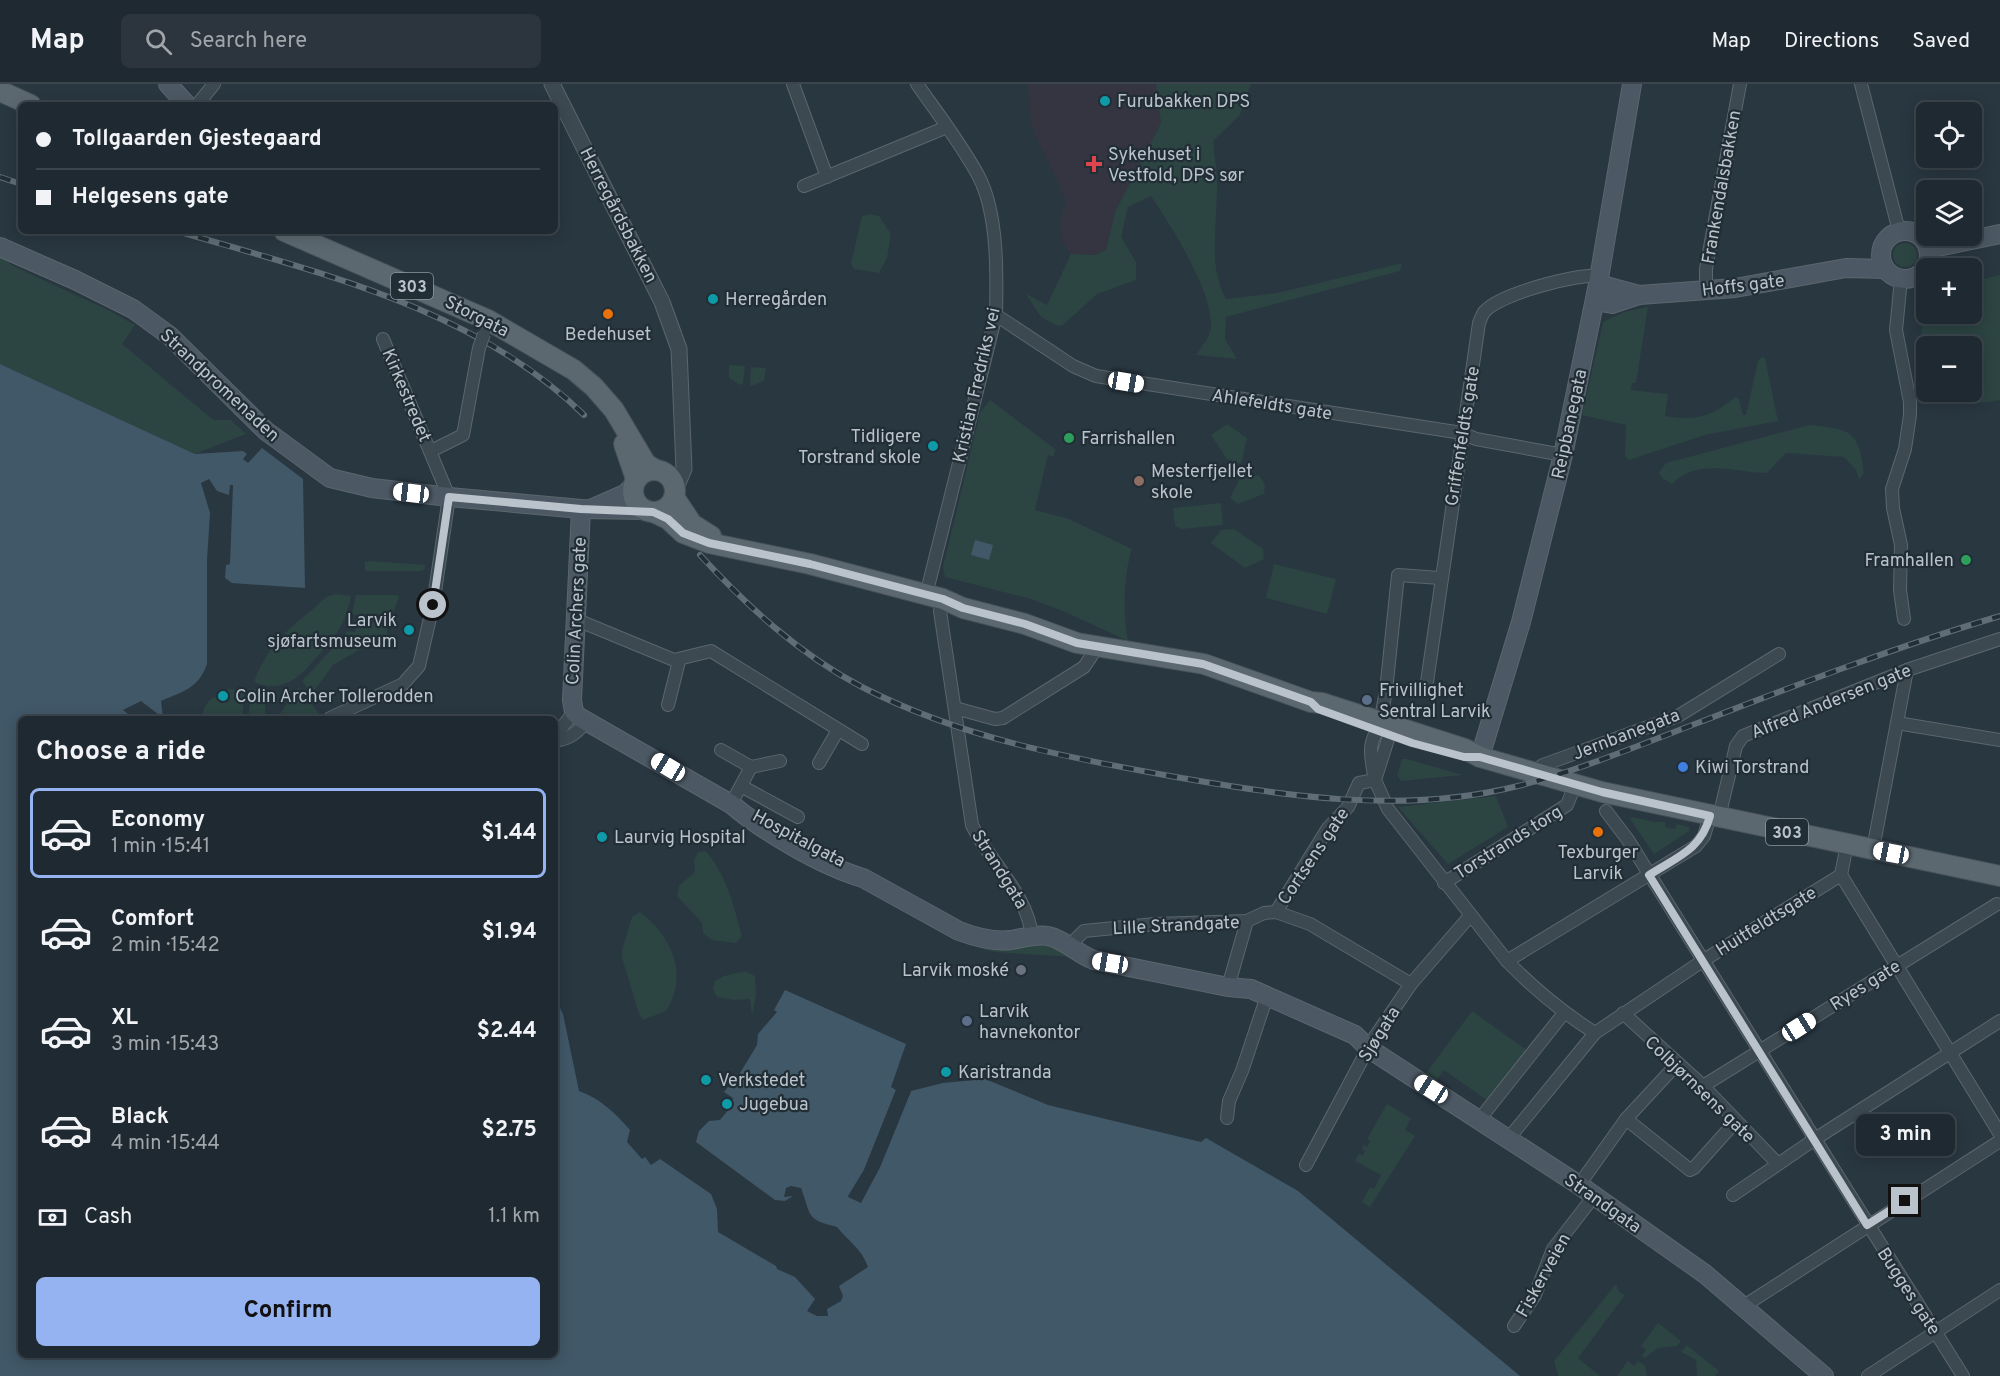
<!DOCTYPE html>
<meta charset="utf-8">
<style>
body{margin:0;font-family:Overpass,sans-serif;background:#2c353d;color:#f1f3f6;height:100vh;display:flex;flex-direction:column;font-size:22px;white-space:nowrap}
*{box-sizing:border-box;margin:0}
p{font-size:20px;color:#a1a6ab}
.icon{flex:none;width:33px;height:33px;fill:none;stroke:currentColor;stroke-width:2;stroke-linecap:round;stroke-linejoin:round}
.map{position:relative;flex:1;overflow:hidden}
.sheet{position:absolute;left:18px;top:632px;width:540px;height:642px;display:flex;flex-direction:column;background:#1f2931;border-radius:9px;box-shadow:0 3px 15px #0003,0 0 0 2px #3c454d}
.sheet>*{flex:none}
.top-card{position:absolute;left:18px;top:18px;width:540px;height:132px;border-radius:9px;box-shadow:0 3px 15px #0003,0 0 0 2px #3c454d;display:grid;align-content:center;height:132px;padding:0 18px;background:#1f2931}
.tools{position:absolute;left:1916px;top:18px;display:grid;gap:12px}
.tools a{display:grid;place-items:center;width:66px;height:66px;border-radius:9px;background:#1f2931;box-shadow:0 3px 15px #0003,0 0 0 2px #3c454d;font-size:30px}
.end{position:absolute;width:27px;height:27px;margin:-14px;border:8px solid #bac3cb;background:#111;box-shadow:0 0 0 3px #111}
.from{border-radius:50%}
.bubble{position:absolute;height:42px;border-radius:9px;background:#1f2931;box-shadow:0 3px 15px #0003,0 0 0 2px #3c454d;font-size:20px;font-weight:700;line-height:42px;text-align:center}
.car{position:absolute;width:18px;height:36px;margin:-18px -9px;border-radius:8px;box-shadow:0 0 4px 2px #0007;background:linear-gradient(#fff 24%,#345 0 40%,#fff 0 76%,#345 0 86%,#fff 0)}
.top-card b{display:flex;align-items:center;gap:21px;height:57px;font-size:22px}
.top-card b+b{border-top:2px solid #3c454d}
.top-card i{width:15px;height:15px;background:#f1f3f6}
ul{padding:0;list-style:none}
li{display:flex;align-items:center;gap:18px;height:90px;margin:0 12px 9px;padding:0 6px;border:3px solid transparent;border-radius:9px}
li div{flex:1}
li b{display:block;font-size:22px}
li em{font-style:normal;font-weight:700}
li.active{border-color:#95b2f1}
li>.icon{width:54px;height:54px;stroke-width:1.5}
h2{padding:0 18px;font-size:27px;line-height:72px}
.pay{display:flex;align-items:center;gap:15px;height:66px;padding:0 18px;font-size:22px}
.pay p{margin-inline-start:auto}
.button{display:flex;gap:12px;margin-top:auto;padding:12px 18px}
.button a{flex:1;height:69px;border-radius:9px;background:#95b2f1;color:#111;font-size:24px;font-weight:700;line-height:69px;text-align:center}
header{display:flex;align-items:center;gap:36px;box-sizing:border-box;height:84px;padding:0 30px;background:#1f2931;border-bottom:2px solid #3c454d}
header strong{font-size:28px}
nav{display:flex;gap:33px;margin-inline-start:auto;font-size:21px}
.search{width:420px;height:54px;background:#2c353d;display:flex;align-items:center;gap:15px;box-sizing:border-box;padding:0 21px;border-radius:9px;color:#a1a6ab;font-size:22px}
.map>svg:first-child{display:block}
</style>
<header>
<strong>Map</strong>
<div class="search"><svg class="icon" aria-label="search" viewBox="0 0 24 24"><circle cx="10" cy="10" r="6"/><path d="M15 15l6 6"/></svg>Search here</div>
<nav><a>Map</a><a>Directions</a><a>Saved</a></nav>
</header>
<div class="map">
<svg width="2000" height="1292" viewBox="0 0 2000 1292">
<rect width="100%" height="100%" fill="#293741"/>
<path fill="#353542" d="M1028 0H1175L1161 39 1115 128 1106 166 1094 171 1071 170 1062 157 1060 137 1066 116 1032 43Z"/>
<g fill="#2c4442">
<path d="M1156 0H1251L1240 31 1213 57C1214 71 1217 85 1217 99 1218 137 1207 182 1226 215L1277 209 1402 179 1400 187 1226 233 1225 255 1237 275 1196 271C1202 262 1211 252 1211 242 1212 206 1171 142 1151 112L1128 123 1121 153 1136 178V196L1097 210 1063 241 1058 242 1041 233 1026 210 1047 221 1071 170 1094 171 1106 166 1115 128 1161 39Z"/>
<path d="M870 130 879 132 891 150 887 174 879 189 854 185 851 179 862 132Z"/>
<circle cx="1905" cy="171" r="12"/>
<path d="M0 168 11 181 110 227 135 241 122 260 207 331 214 336H231L246 350 195 370 0 280Z"/>
<path d="M2000 191V316C1981 320 1958 321 1942 308H1971V262H1926V280C1922 264 1918 245 1927 230H1971V198Z"/>
<path d="M1648 223 1636 299H1632L1631 306 1668 310 1665 332C1694 337 1713 333 1735 313L1739 315 1743 331H1746L1758 277 1762 273 1765 274 1778 337 1705 351 1629 376 1625 372 1626 341 1582 331 1603 238 1624 228Z"/>
<path d="M729 281 745 282 743 300 740 301 729 294Z"/>
<path d="M751 283 766 284 764 297 752 302 750 301Z"/>
<path d="M990 316 1055 365 1054 373 1048 371 1035 426 1069 435 1132 465C1123 493 1123 528 1128 557L1063 527 1031 515 945 493 943 483 980 329Z"/>
<path d="M1227 340 1247 354 1241 380 1227 375 1211 351Z"/>
<path d="M1809 341C1850 345 1859 346 1864 389L1859 396 1856 386 1844 373 1786 369 1767 389C1736 389 1698 373 1672 400L1662 394 1659 388 1666 379Z"/>
<path d="M1259 391 1265 401 1264 410 1238 420 1230 414 1239 396Z"/>
<path d="M1221 419 1223 441 1182 445 1175 442 1173 424Z"/>
<path d="M1234 445 1263 465 1264 475 1245 484 1211 459 1221 446Z"/>
<path d="M371 477 426 481 424 486 420 487H365V478Z"/>
<path d="M1274 480 1336 495 1327 530 1266 514Z"/>
<path d="M336 510 351 512C344 547 330 558 308 583 293 599 277 608 254 598 265 566 287 545 313 525 321 518 324 512 336 510Z"/>
<path d="M356 511H397L399 513 390 537 386 539 352 530Z"/>
<path d="M357 535 387 541V561L345 551 346 547 355 548Z"/>
<path d="M342 554 367 561 333 581 312 610 302 597Z"/>
<path d="M298 604 323 634H277Z"/>
<path d="M228 605 245 607 242 634H201C203 626 206 617 215 613L221 619 228 618 230 614 226 608Z"/>
<path d="M252 605 265 607V634H248Z"/>
<path d="M1402 675H1407L1463 691 1401 697 1397 691Z"/>
<path d="M1496 712 1508 743 1448 780 1398 723Z"/>
<path d="M1633 733 1654 738H1666L1665 743 1675 745 1677 740 1689 743V747L1654 770 1630 735Z"/>
<path d="M705 767C726 788 734 824 742 852L736 859 712 856 703 849 702 839 677 812 679 802 695 788 694 776 698 768Z"/>
<path d="M640 828C672 852 689 891 666 927L643 936 639 930 622 874V866L632 833Z"/>
<path d="M979 859H1050L1070 873 995 868 985 866Z"/>
<path d="M745 887 755 892 756 911 752 932 750 915 734 916 717 913 713 905 715 897 724 892Z"/>
<path d="M1472 927 1528 967 1488 1017 1444 986 1435 999 1424 992Z"/>
<path d="M1387 1020 1411 1034 1405 1046 1415 1052 1370 1123 1362 1118 1370 1103 1374 1105 1381 1091 1355 1077 1359 1070 1363 1071 1365 1067 1362 1065 1364 1061 1367 1063 1370 1057 1367 1055Z"/>
<path d="M1616 1200 1619 1208 1625 1211 1578 1274 1600 1292H1558L1554 1277Z"/>
<path d="M1658 1239 1681 1257 1677 1262 1658 1264 1645 1274 1642 1272 1646 1266 1641 1262Z"/>
<path d="M1687 1261 1719 1287 1715 1292H1697L1696 1276 1681 1268Z"/>
<path d="M1628 1277 1634 1282 1638 1277 1645 1282 1647 1292H1617Z"/>
</g>
<g fill="#415868">
<path d="M0 280 195 370 243 367 247 370 243 375 248 379 262 364 303 395 305 504 232 499 225 494 226 481 230 480 233 401H230L229 411 217 407 209 395 201 399 210 429 207 476V580C199 604 182 608 161 617L163 634 141 617 123 626 133 634H21V1270H555V914L563 930 579 1007C601 1015 615 1029 630 1046L627 1058 642 1075 645 1073 651 1081 660 1075 711 1110 717 1125 718 1148 776 1182 777 1185 795 1193 815 1215 807 1227 817 1232H828L827 1225 841 1217 843 1212 839 1202 868 1183C862 1165 849 1158 837 1143 806 1135 812 1134 801 1104L791 1102 786 1104 784 1113 793 1112 785 1117 775 1116 696 1058 699 1047 709 1037 720 1036 734 1019 732 1017 733 1014 724 1008 728 1003 731 1004 757 961 758 950 777 928 774 926 785 906 906 960 891 1003 896 1006 864 1086 848 1112 861 1118 880 1083 911 1007 943 999 985 995 1048 1021 1201 1058 1206 1054 1298 1107 1520 1292H0Z"/>
<path d="M975 456 993 461 989 476 971 471Z"/>
</g>
<path fill="#293741" d="M896 1006H899L867 1087 852 1112 859 1115 877 1082 908 1006 911 1007 880 1083 861 1119 848 1113 864 1086Z"/>
<g fill="none" stroke-linecap="round" stroke-linejoin="round">
<g stroke="#5b666e" stroke-width="14">
<g id="minor">
<path d="M793 0 827 93"/>
<path d="M917 0C938 30 962 61 979 93 998 130 997 190 996 231L926 511"/>
<path d="M1861 0 1899 147"/>
<path d="M197 21 214 0"/>
<path d="M804 102 947 43"/>
<path d="M1901 195 1896 246 1910 318V331L1905 365 1892 405 1893 424 1901 461 1900 506 1904 535"/>
<path d="M1706 207V185L1740 0"/>
<path d="M996 231 1073 282 1096 292 1462 349 1476 355 1563 371"/>
<path d="M431 367 463 351 479 264"/>
<path d="M943 515 940 527 972 741C990 779 1027 809 1032 852"/>
<path d="M577 536 674 576 711 567 862 660"/>
<path d="M1427 598 1479 239C1481 235 1482 230 1485 227 1501 210 1577 189 1600 192"/>
<path d="M668 621 679 577"/>
<path d="M955 624 995 635 1003 634 1084 583 1098 562"/>
<path d="M330 634 403 600 419 582 433 521 449 413 383 255"/>
<path d="M1380 639 1386 607 1398 491 1440 494"/>
<path d="M1897 639 2000 656"/>
<path d="M555 652 574 628"/>
<path d="M555 656C567 657 580 647 586 637"/>
<path d="M721 666 751 683 731 720"/>
<path d="M819 679 838 646"/>
<path d="M751 683 780 677"/>
<path d="M1533 688 1543 681 1678 632 1779 570"/>
<path d="M741 702 798 733"/>
<path d="M1606 727 1628 756 1963 1292"/>
<path d="M1719 733 1736 662 1743 652 1907 586 2000 555"/>
<path d="M1847 760 1841 791 2000 1050"/>
<path d="M1873 765 1907 586"/>
<path d="M1444 799 1567 721 1575 701"/>
<path d="M1276 828 1328 744 1348 723 1359 699 1375 696C1371 675 1365 654 1385 640L1389 652 1375 696 1388 725 1507 877C1534 905 1562 928 1595 949"/>
<path d="M1070 861 1084 847 1155 840 1247 837 1264 829 1276 828 1310 840 1411 900"/>
<path d="M1507 877 1696 762 1704 752 1710 732"/>
<path d="M1228 903 1247 837"/>
<path d="M1623 929 1703 1002 1777 1079"/>
<path d="M1703 1002 1997 820"/>
<path d="M1227 1034 1229 1017 1242 987 1267 912"/>
<path d="M1626 1035 1690 1086 1694 1084 1736 1037"/>
<path d="M1479 1036 1564 929"/>
<path d="M1509 1054 1595 949 1704 876 1841 791"/>
<path d="M1306 1081 1372 957 1411 900 1470 832"/>
<path d="M1579 1101 1626 1035 1677 980"/>
<path d="M1733 1111 1815 1055 2000 937"/>
<path d="M1744 1222 2000 1057"/>
<path d="M1514 1242 1535 1211 1553 1165 1594 1112"/>
<path d="M1868 1292 2000 1206"/>
</g>
</g>
<g stroke="#5b666e" stroke-width="17">
<path id="tertiary" d="M552 0 662 218 679 265 684 385 675 406"/>
</g>
<g stroke="#5b666e" stroke-width="20">
<g id="secondary">
<path d="M168 0 187 21"/>
<circle cx="1905" cy="171" r="24"/>
<path d="M0 163 75 196 133 225 170 252 266 347 330 394 372 404 449 413 581 425 646 426"/>
<path d="M1928 165 2000 150"/>
<path d="M1598 200 1639 211"/>
<path d="M1595 217 1612 220 1639 211 1735 204 1846 184 1885 185"/>
<path d="M593 424 625 410 633 402"/>
<path d="M581 425 572 616 574 628 579 633 731 720C764 748 822 782 863 794L959 847C975 853 994 858 1011 856 1023 854 1036 850 1048 852 1066 856 1077 870 1094 876L1228 903 1251 905 1355 951 1368 964 1579 1101 1705 1190 1824 1292"/>
<path d="M1480 673 1521 538 1563 371 1598 200 1632 0"/>
</g>
</g>
<g stroke="#47525a" stroke-width="22">
<g id="primary">
<path d="M0 7 31 21"/>
<path d="M284 147 488 236 574 286 594 303 614 326 646 380 656 386"/>
<path d="M624 360 636 395"/>
<circle cx="654" cy="407" r="21"/>
<path d="M674 413 692 440 711 452"/>
<path d="M653 428 668 435 683 449 709 459 810 480 943 515 963 524 1025 540 1077 559 1204 580 1311 618 1322 619 1465 665 1480 673 1602 708 2000 792"/>
</g>
</g>
<use href="#minor" stroke="#3d4951" stroke-width="12"/>
<use href="#tertiary" stroke="#3d4951" stroke-width="15"/>
<use href="#secondary" stroke="#4c5863" stroke-width="18"/>
<use href="#primary" stroke="#5c6870" stroke-width="20"/>
<g stroke="#606d77" stroke-width="6">
<g id="rail">
<path d="M0 93 21 100"/>
<path d="M177 147C319 189 475 224 584 331"/>
<path d="M700 471C748 523 799 570 862 603 959 653 1064 673 1170 692 1286 712 1402 731 1518 702 1581 686 1642 660 1703 637 1801 599 1899 562 2000 532"/>
</g>
</g>
<use href="#rail" stroke="#222e36" stroke-width="4" stroke-dasharray="11" stroke-linecap="butt"/>
<g stroke="#5b666e" stroke-width="14" stroke-linecap="butt">
<path id="minor-bridge" d="M479 264 484 250"/>
</g>
<use href="#minor-bridge" stroke="#3d4951" stroke-width="12"/>
</g>
<g fill="none" stroke-linecap="round" stroke-linejoin="round">
<path stroke="#bac3cb" stroke-width="8" d="M433 521 449 413 581 425 653 428 668 435 683 449 709 459 810 480 943 515 963 524 1025 540 1077 559 1203 580 1311 618 1318 625 1412 659 1464 673H1480L1602 708 1710 732C1701 766 1677 773 1649 791L1867 1141 1905 1117"/>
</g>
<g fill="#0f9aa8" stroke="#222e36" stroke-width="2">
<circle cx="1105" cy="17" r="6"/>
<circle cx="713" cy="215" r="6"/>
<circle cx="933" cy="362" r="6"/>
<circle cx="409" cy="546" r="6"/>
<circle cx="223" cy="612" r="6"/>
<circle cx="602" cy="753" r="6"/>
<circle cx="946" cy="988" r="6"/>
<circle cx="706" cy="996" r="6"/>
<circle cx="727" cy="1020" r="6"/>
</g>
<path fill="#e0444e" stroke="#222e36" stroke-width="2" d="M1091 71h6v6h6v6h-6v6h-6v-6h-6v-6h6z"/>
<g fill="#e8710a" stroke="#222e36" stroke-width="2">
<circle cx="608" cy="230" r="6"/>
<circle cx="1598" cy="748" r="6"/>
</g>
<g fill="#2e9e5b" stroke="#222e36" stroke-width="2">
<circle cx="1069" cy="354" r="6"/>
<circle cx="1966" cy="476" r="6"/>
</g>
<circle fill="#8d6e63" stroke="#222e36" stroke-width="2" cx="1139" cy="397" r="6"/>
<g fill="#5c6f8a" stroke="#222e36" stroke-width="2">
<circle cx="1367" cy="616" r="6"/>
<circle cx="967" cy="937" r="6"/>
</g>
<circle fill="#3f7fe0" stroke="#222e36" stroke-width="2" cx="1683" cy="683" r="6"/>
<circle fill="#6b7280" stroke="#222e36" stroke-width="2" cx="1021" cy="886" r="6"/>
<g text-anchor="middle" stroke-width="4.5" stroke-linejoin="round" paint-order="stroke">
<g fill="#222e36" stroke="#8c969e" stroke-width="1.5">
<rect x="391" y="189" width="42" height="26" rx="4.5"/>
<rect x="1766" y="735" width="42" height="26" rx="4.5"/>
</g>
<g font-size="16" font-weight="bold" fill="#bac3cb">
<text x="412" y="208">303</text>
<text x="1787" y="754">303</text>
</g>
<g font-size="18" fill="#bac3cb" stroke="#222e36" text-anchor="start">
<text x="1117" y="23">Furubakken DPS</text>
<text x="1108" y="76">Sykehuset i<tspan x="1108" dy="21">Vestfold, DPS sør</tspan></text>
<text x="725" y="221">Herregården</text>
<text x="608" y="256" text-anchor="middle">Bedehuset</text>
<text x="921" y="358" text-anchor="end">Tidligere<tspan x="921" dy="21">Torstrand skole</tspan></text>
<text x="1081" y="360">Farrishallen</text>
<text x="1151" y="393">Mesterfjellet<tspan x="1151" dy="21">skole</tspan></text>
<text x="1954" y="482" text-anchor="end">Framhallen</text>
<text x="397" y="542" text-anchor="end">Larvik<tspan x="397" dy="21">sjøfartsmuseum</tspan></text>
<text x="1379" y="612">Frivillighet<tspan x="1379" dy="21">Sentral Larvik</tspan></text>
<text x="235" y="618">Colin Archer Tollerodden</text>
<text x="1695" y="689">Kiwi Torstrand</text>
<text x="614" y="759">Laurvig Hospital</text>
<text x="1598" y="774" text-anchor="middle">Texburger<tspan x="1598" dy="21">Larvik</tspan></text>
<text x="1009" y="892" text-anchor="end">Larvik moské</text>
<text x="979" y="933">Larvik<tspan x="979" dy="21">havnekontor</tspan></text>
<text x="958" y="994">Karistranda</text>
<text x="718" y="1002">Verkstedet</text>
<text x="739" y="1026">Jugebua</text>
</g>
<g font-size="18" fill="#bac3cb" stroke="#222e36">
<text transform="translate(1721 103) rotate(-80)" y="6">Frankendalsbakken</text>
<text transform="translate(619 131) rotate(63)" y="6">Herregårdsbakken</text>
<text transform="translate(1743 201) rotate(-7)" y="6">Hoffs gate</text>
<text transform="translate(477 232) rotate(27)" y="6">Storgata</text>
<text transform="translate(220 301) rotate(43)" y="6">Strandpromenaden</text>
<text transform="translate(976 301) rotate(-77)" y="6">Kristian Fredriks vei</text>
<text transform="translate(407 311) rotate(67)" y="6">Kirkestredet</text>
<text transform="translate(1272 320) rotate(9)" y="6">Ahlefeldts gate</text>
<text transform="translate(1569 340) rotate(-78)" y="6">Reipbanegata</text>
<text transform="translate(1462 352) rotate(-81)" y="6">Griffenfeldts gate</text>
<text transform="translate(576 527) rotate(-87)" y="6">Colin Archers gate</text>
<text transform="translate(1831 617) rotate(-22)" y="6">Alfred Andersen gate</text>
<text transform="translate(1626 650) rotate(-21)" y="6">Jernbanegata</text>
<text transform="translate(799 754) rotate(28)" y="6">Hospitalgata</text>
<text transform="translate(1508 758) rotate(-32)" y="6">Torstrands torg</text>
<text transform="translate(1313 772) rotate(-56)" y="6">Cortsens gate</text>
<text transform="translate(1000 785) rotate(58)" y="6">Strandgata</text>
<text transform="translate(1766 837) rotate(-32)" y="6">Huitfeldtsgate</text>
<text transform="translate(1176 841) rotate(-3)" y="6">Lille Strandgate</text>
<text transform="translate(1865 901) rotate(-32)" y="6">Ryes gate</text>
<text transform="translate(1379 950) rotate(-58)" y="6">Sjøgata</text>
<text transform="translate(1700 1005) rotate(44)" y="6">Colbjørnsens gate</text>
<text transform="translate(1603 1119) rotate(35)" y="6">Strandgata</text>
<text transform="translate(1543 1191) rotate(-61)" y="6">Fiskerveien</text>
<text transform="translate(1909 1207) rotate(57)" y="6">Bugges gate</text>
</g>
</g>
</svg>
<div class="tools">
<a><svg class="icon" aria-label="locate" viewBox="0 0 24 24"><circle cx="12" cy="12" r="6"/><path d="M12 2v4M12 18v4M2 12h4M18 12h4"/></svg></a>
<a><svg class="icon" aria-label="layers" viewBox="0 0 24 24"><path d="M12 4l9 5-9 5-9-5zM3 14l9 5 9-5"/></svg></a>
<a>+</a>
<a>−</a>
</div>
<i class="end from" style="left:433px;top:521px"></i>
<i class="end" style="left:1905px;top:1117px"></i>
<div class="bubble" style="left:1856px;top:1030px;width:99px">3 min</div>
<i class="car" style="left:1126px;top:298px;rotate:99deg"></i>
<i class="car" style="left:411px;top:409px;rotate:277deg"></i>
<i class="car" style="left:668px;top:683px;rotate:301deg"></i>
<i class="car" style="left:1891px;top:769px;rotate:281deg"></i>
<i class="car" style="left:1110px;top:879px;rotate:279deg"></i>
<i class="car" style="left:1799px;top:943px;rotate:58deg"></i>
<i class="car" style="left:1431px;top:1005px;rotate:302deg"></i>
<div class="top-card">
<b><i class="from"></i>Tollgaarden Gjestegaard</b>
<b><i></i>Helgesens gate</b>
</div>
<section class="sheet">
<h2>Choose a ride</h2>
<ul>
<li class="active"><svg class="icon" aria-label="car" viewBox="0 0 24 24"><path d="M5 17H2v-5l4-1 3-4h7l3 4 3 1v5h-3M9 17h6M6 11h13"/><circle cx="7" cy="17" r="2"/><circle cx="17" cy="17" r="2"/></svg><div><b>Economy</b><p>1 min · 15:41</p></div><em>$1.44</em></li>
<li><svg class="icon" aria-label="car" viewBox="0 0 24 24"><path d="M5 17H2v-5l4-1 3-4h7l3 4 3 1v5h-3M9 17h6M6 11h13"/><circle cx="7" cy="17" r="2"/><circle cx="17" cy="17" r="2"/></svg><div><b>Comfort</b><p>2 min · 15:42</p></div><em>$1.94</em></li>
<li><svg class="icon" aria-label="car" viewBox="0 0 24 24"><path d="M5 17H2v-5l4-1 3-4h7l3 4 3 1v5h-3M9 17h6M6 11h13"/><circle cx="7" cy="17" r="2"/><circle cx="17" cy="17" r="2"/></svg><div><b>XL</b><p>3 min · 15:43</p></div><em>$2.44</em></li>
<li><svg class="icon" aria-label="car" viewBox="0 0 24 24"><path d="M5 17H2v-5l4-1 3-4h7l3 4 3 1v5h-3M9 17h6M6 11h13"/><circle cx="7" cy="17" r="2"/><circle cx="17" cy="17" r="2"/></svg><div><b>Black</b><p>4 min · 15:44</p></div><em>$2.75</em></li>
</ul>
<div class="pay"><svg class="icon" aria-label="cash" viewBox="0 0 24 24"><path d="M3 7h18v10H3z"/><circle cx="12" cy="12" r="2"/></svg>Cash<p>1.1 km</p></div>
<div class="button"><a>Confirm</a></div>
</section>
</div>
